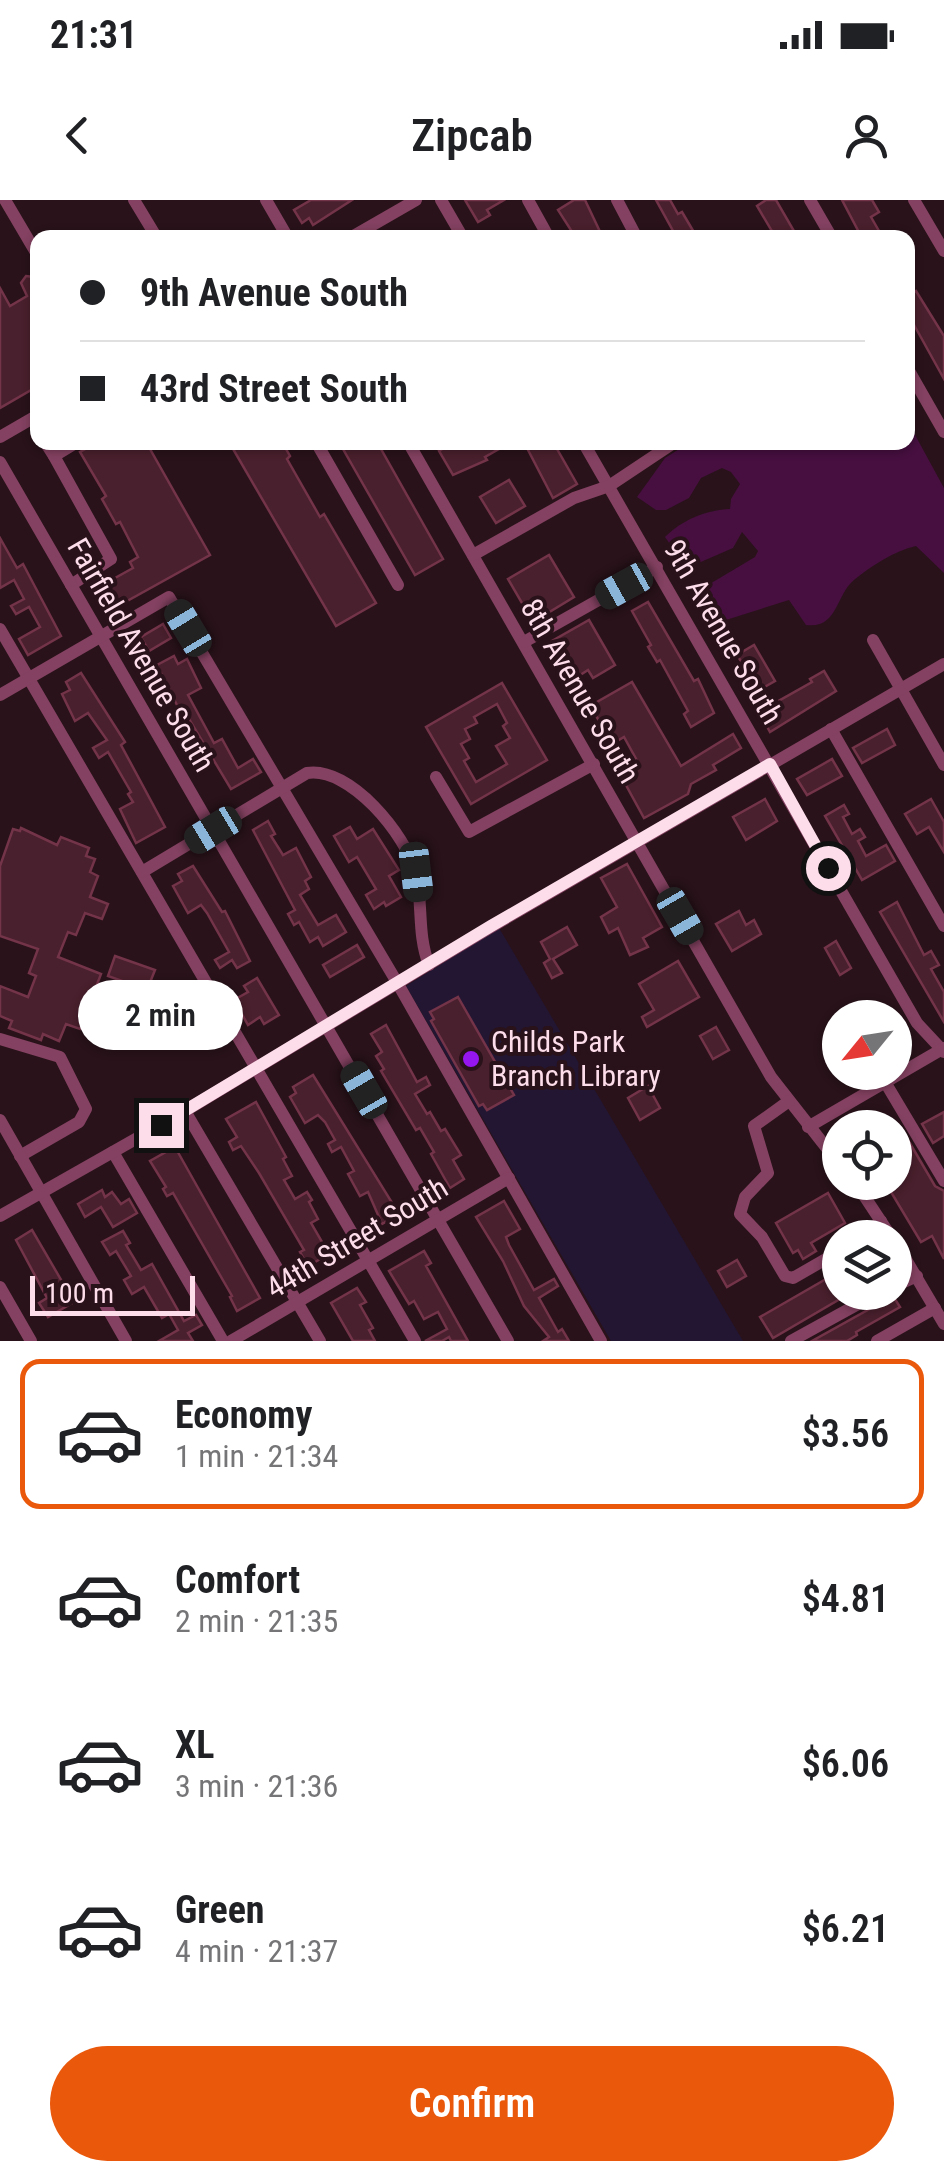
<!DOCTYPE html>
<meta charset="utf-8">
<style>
body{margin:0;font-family:"Roboto Condensed",sans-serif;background:#f6f6f6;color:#202124;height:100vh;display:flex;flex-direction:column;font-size:38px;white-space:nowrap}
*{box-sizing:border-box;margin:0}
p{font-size:32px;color:#757577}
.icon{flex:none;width:55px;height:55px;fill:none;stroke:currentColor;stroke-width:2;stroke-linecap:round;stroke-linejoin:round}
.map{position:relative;height:1141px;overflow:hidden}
.details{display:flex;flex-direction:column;background:#fff;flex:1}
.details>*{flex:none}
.hud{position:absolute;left:30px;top:30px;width:885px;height:220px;border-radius:20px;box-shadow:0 2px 8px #0004;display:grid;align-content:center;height:220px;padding:0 50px;background:#fff}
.needle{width:65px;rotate:240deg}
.fabs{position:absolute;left:822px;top:800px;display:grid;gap:20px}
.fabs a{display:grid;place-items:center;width:90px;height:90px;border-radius:50%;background:#fff;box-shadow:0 2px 8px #0004;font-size:50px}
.scale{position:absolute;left:30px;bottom:25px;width:165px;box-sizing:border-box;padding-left:10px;border:5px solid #fdddea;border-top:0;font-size:28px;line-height:35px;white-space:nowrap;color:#fdddea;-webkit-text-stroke:8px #29121a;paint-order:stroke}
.end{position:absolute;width:45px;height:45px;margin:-22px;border:12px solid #fdddea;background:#111;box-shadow:0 0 0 5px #111}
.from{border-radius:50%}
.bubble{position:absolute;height:70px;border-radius:35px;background:#fff;box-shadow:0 2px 8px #0004;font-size:32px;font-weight:600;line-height:70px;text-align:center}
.car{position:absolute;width:30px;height:60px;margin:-30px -15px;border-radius:12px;box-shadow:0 0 8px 2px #0007;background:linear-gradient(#222 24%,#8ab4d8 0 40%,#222 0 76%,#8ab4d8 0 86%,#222 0)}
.hud b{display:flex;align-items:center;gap:35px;height:95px;font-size:38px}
.hud b+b{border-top:2px solid #e0e0e0}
.hud i{width:25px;height:25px;background:#202124}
ul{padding:18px 0 0;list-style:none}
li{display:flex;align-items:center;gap:30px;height:150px;margin:0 20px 15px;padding:0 30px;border:5px solid transparent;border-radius:20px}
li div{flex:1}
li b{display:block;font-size:38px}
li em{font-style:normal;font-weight:600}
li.current{border-color:#ea580c}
li>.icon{width:90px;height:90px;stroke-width:1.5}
.cta{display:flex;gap:20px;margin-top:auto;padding:20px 50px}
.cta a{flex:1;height:115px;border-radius:60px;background:#ea580c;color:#fff;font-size:40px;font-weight:600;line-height:115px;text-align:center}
.status{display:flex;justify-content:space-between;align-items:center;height:70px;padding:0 50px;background:#fff;direction:ltr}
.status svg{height:28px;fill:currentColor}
header{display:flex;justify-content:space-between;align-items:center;height:130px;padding:0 50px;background:#fff;font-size:45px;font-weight:600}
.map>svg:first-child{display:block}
</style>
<div class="status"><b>21:31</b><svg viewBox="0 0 49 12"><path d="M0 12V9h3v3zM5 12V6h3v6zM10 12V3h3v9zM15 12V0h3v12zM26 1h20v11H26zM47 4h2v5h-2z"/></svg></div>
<header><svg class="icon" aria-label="back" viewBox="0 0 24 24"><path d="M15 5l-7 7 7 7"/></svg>Zipcab<svg class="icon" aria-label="person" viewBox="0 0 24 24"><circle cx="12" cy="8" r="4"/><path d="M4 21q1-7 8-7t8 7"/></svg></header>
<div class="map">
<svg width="944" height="1141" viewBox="0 0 944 1141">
<rect width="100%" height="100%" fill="#29121a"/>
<path fill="#231633" d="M499 728 743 1141H611L406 786Z"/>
<path fill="#460f3f" d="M908 222 944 288V373L916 346C894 351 871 366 854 380 835 396 838 429 806 425L789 400 726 420C711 410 705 403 708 385L755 357 758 351 742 332 733 348 687 368 665 337C682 320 706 310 730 309L731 299 740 284 731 272 722 268 701 278 689 298 666 310H656L637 297 665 258 689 243 908 242Z"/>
<g fill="#49202d" stroke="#733348" stroke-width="2.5" fill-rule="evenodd">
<path d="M311 0H352L313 25 309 18 302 23 294 10Z"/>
<path d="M465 0H504L487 10 490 15 478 22Z"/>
<path d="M574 0H585L603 38H576L558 10Z"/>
<path d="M656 0H670L678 14 682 12 695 34 677 38Z"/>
<path d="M766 0H776L798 38H776L757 6Z"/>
<path d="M842 0H872L879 12 871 17 883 38H862Z"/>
<path d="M26 76 33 77 38 85V186L0 208V88L10 106 27 96 21 83Z"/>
<path d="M916 91 944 136V179L908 114V96Z"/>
<path d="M98 242H146L210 355 109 411 97 388 133 368 130 362 138 357 120 322 116 324 102 299 106 296 80 252Z"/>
<path d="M229 242H282L290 256 287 259 320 317 324 314 376 403 336 426Z"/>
<path d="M339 242H377L443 359 415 375Z"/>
<path d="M454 242H496L499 249 485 257 487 260 453 275 439 251Z"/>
<path d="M537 242H553L577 284 553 298 527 248Z"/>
<path d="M509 280 525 306 496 323 480 297Z"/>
<path d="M0 338 17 368 23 364 61 436 28 455 19 439 40 427 29 407 16 414 11 406 24 399 14 380 0 388Z"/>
<path d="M549 355 574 397 533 422 508 379Z"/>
<path d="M648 402 694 481 698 479 714 513 691 527 684 514 688 511 660 460 657 462 648 447 651 445 632 411Z"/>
<path d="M589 420 615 465 593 478 588 470 574 479 552 441Z"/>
<path d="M163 424 171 438 149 451 141 437Z"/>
<path d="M754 445 775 481 759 490 737 455Z"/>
<path d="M174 456 178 464 187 459 201 488 188 495 214 543 222 539 238 568 253 559 261 572 231 589 183 509 180 511 157 465Z"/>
<path d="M824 471 836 491 770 532 759 512 812 482 810 479Z"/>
<path d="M81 473 125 542 121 545 165 627 136 643 120 609 133 602 128 594 131 592 108 552 99 558 93 548 107 540 88 513 75 521 62 494 70 490 66 482Z"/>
<path d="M632 482 681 566 733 534 741 548 713 565 716 570 691 584 688 594 644 618 621 576 640 566 624 537 612 544 607 537 605 539 601 531 604 529 590 506Z"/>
<path d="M502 483 547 560 471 604 426 527ZM497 504 507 523 503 526 510 538 496 546 507 564 476 582 464 561 469 558 461 544 470 539 465 529 477 523 474 517Z"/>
<path d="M887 529 895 545 862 563 853 548Z"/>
<path d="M832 559 842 576 807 595 797 579Z"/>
<path d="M765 599 777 621 746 640 733 617Z"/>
<path d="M931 599 944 622V652L929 627 917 634 905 614Z"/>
<path d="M844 605 849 614 843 617 852 634 860 629 865 637 858 641 866 656 886 645 895 661 862 680 825 616Z"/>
<path d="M268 621 275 634 271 636 283 655 296 648 311 677 305 681 309 689 300 695 318 725 336 715 346 732 323 746 318 737 310 742 299 722 294 725 288 714 295 710 253 630Z"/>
<path d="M350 627 357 639 373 629 399 670 389 676 401 697 386 706 384 702 374 709 366 695 376 689 357 657 349 662 334 636Z"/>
<path d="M21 628 57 645 61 637 89 648 86 656 95 659 90 672 98 676 90 697 108 704 102 719 85 713 76 735 68 732 58 757 101 774 80 829 66 824 59 841 43 834 41 840 9 828 12 821 0 816V786L28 797 36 776 29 773 38 749 0 736V666L13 629 20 631Z"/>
<path d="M627 664 662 727 643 738 648 747 630 755 618 728 609 733 601 717 617 707 601 678Z"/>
<path d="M193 666 222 712 225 711 250 761 237 768 232 760 220 768 215 760 229 752 207 713 201 705 188 713 173 686 182 681 178 674Z"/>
<path d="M897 702 924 755 931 751 939 765 931 769 944 792V822L880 712Z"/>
<path d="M739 711 746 725 754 720 761 734 732 751 716 724Z"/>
<path d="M567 727 577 745 553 759 562 773 552 778 544 763 550 759 541 742Z"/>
<path d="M836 741 851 768 840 775 825 748Z"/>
<path d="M357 745 364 757 330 777 323 765Z"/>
<path d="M115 756 155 770 147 790 108 776Z"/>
<path d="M678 761 699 797 647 827 642 817 654 810 639 784Z"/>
<path d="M257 778 279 815 264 824 260 817 248 825 234 800 248 792 244 786Z"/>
<path d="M458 797 514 895 487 910 483 904 479 906 431 821 434 819 430 812Z"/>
<path d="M386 825 417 882 426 877 430 885 415 894 427 914 430 912 441 931 445 929 461 955 453 960 464 979 450 988 431 954 434 952 420 928 416 930 381 871 384 869 376 856 382 852 371 834Z"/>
<path d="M716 827 729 850 713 859 700 836Z"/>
<path d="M313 875 399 1014 382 1024 368 992 360 996 348 974 354 971 341 947 332 952 328 944 335 940 325 922 318 915 305 923 290 897 296 893 293 887Z"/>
<path d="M648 886 660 908 640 920 628 898Z"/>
<path d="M256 902 286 957 283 959 292 976 284 980 295 999 307 992 312 1000 309 1002 318 1019 311 1023 329 1054 308 1066 300 1052 304 1050 259 973 241 946 233 950 229 942 237 937 226 919Z"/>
<path d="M944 912V936L933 943 922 924Z"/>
<path d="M901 928 935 986 944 991V1059L932 1036 921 1042 885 982H895V931Z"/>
<path d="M175 947 260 1098 237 1111 230 1097 232 1096 173 993 167 996 163 989 166 987 150 961Z"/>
<path d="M102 990 105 997 112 992 121 1004 129 999 137 1013 113 1027 101 1007 85 1017 78 1004Z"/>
<path d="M828 993 845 1023 811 1043 816 1051 803 1059 798 1050 793 1053 776 1023Z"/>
<path d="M504 1001 520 1029 506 1037 509 1045 534 1090 554 1079 558 1086 539 1098 558 1132 562 1129 569 1141H543L549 1137 524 1106 503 1061 476 1017Z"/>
<path d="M32 1030 74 1102 48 1117 39 1103 47 1098 16 1040Z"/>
<path d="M123 1031 130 1043 126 1045 141 1070 152 1064 184 1121 196 1115 202 1125 188 1133 193 1141H159L178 1130 169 1114 162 1118 144 1087 132 1094 124 1080 131 1076 116 1051 110 1055 102 1042Z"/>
<path d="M424 1051 431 1063 426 1066 468 1141H451L449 1137 442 1141H425L447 1129 438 1112 424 1119 414 1101 409 1104 389 1071Z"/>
<path d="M737 1060 746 1076 727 1087 718 1071Z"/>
<path d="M840 1071V1092H852L773 1138 760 1117Z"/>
<path d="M357 1088 366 1102 360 1105 373 1128 369 1130 375 1141H353L331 1103Z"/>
<path d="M893 1096 900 1107 856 1132 857 1135 847 1141H812Z"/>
</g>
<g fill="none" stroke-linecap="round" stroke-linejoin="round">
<g stroke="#844161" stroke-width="12">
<path d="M5 0 38 56"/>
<path d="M134 0 157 38"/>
<path d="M266 0 288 38"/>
<path d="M441 0 463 38"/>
<path d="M528 0 549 38"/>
<path d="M617 0 637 38"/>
<path d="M810 0 832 38"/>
<path d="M914 0 944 51"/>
<path d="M350 38 416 0"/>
<path d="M908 169 944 232"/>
<path d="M0 237 38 215"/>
<path d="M45 242 54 256 77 242"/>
<path d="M316 242 398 385"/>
<path d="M408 242 771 877 840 965"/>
<path d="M583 242 917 823 944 852"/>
<path d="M54 256 111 359 71 385"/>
<path d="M0 262 508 1141"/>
<path d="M473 355 574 298 609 286 675 242"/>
<path d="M0 429 415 1141"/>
<path d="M873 440 944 565"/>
<path d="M524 442 657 367"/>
<path d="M0 495 169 397 398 784 601 1141"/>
<path d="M831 529 944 726"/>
<path d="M436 577 469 632 594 564"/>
<path d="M142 672 307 573C350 566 406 635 416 673 423 704 417 734 429 765"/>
<path d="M0 839 60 857 86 909 79 922 20 956"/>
<path d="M885 882 944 981"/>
<path d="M789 901 754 926 768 973 745 997 740 1014 762 1037 785 1076 793 1078 840 1051"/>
<path d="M185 911 320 1141"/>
<path d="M0 920 126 1141"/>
<path d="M808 927 944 848"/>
<path d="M113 952 223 1141"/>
<path d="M855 982 892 1038"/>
<path d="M0 1016 185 911 491 727 944 464"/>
<path d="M861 1038 881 1021"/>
<path d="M895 1041 944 1124"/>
<path d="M895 1086 917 1076"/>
<path d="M0 1087 31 1141"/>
<path d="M231 1141 509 978"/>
<path d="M791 1141 880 1092"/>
<path d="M877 1141 935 1108"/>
</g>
</g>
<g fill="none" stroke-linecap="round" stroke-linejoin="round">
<path stroke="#fdddea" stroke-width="12" d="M161 925 491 726 770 564 828 668"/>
</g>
<circle fill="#9516ef" stroke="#29121a" stroke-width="4" cx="471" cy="859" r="10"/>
<g text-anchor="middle" stroke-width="8" stroke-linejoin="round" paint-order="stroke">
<g font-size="30" fill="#fdddea" stroke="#29121a">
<text transform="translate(723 432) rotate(60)" y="10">9th Avenue South</text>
<text transform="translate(141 455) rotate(60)" y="10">Fairfield Avenue South</text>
<text transform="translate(580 491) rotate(60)" y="10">8th Avenue South</text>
<text transform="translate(357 1038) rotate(-31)" y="10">44th Street South</text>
</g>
<g font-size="30" fill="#fdddea" stroke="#29121a" text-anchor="start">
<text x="491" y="852">Childs Park<tspan x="491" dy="34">Branch Library</tspan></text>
</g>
</g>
</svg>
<div class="fabs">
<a><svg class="needle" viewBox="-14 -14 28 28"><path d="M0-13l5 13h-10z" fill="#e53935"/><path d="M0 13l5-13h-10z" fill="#757577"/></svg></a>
<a><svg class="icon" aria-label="locate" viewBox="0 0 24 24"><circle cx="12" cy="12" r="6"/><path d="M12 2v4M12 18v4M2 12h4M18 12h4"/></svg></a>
<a><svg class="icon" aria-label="layers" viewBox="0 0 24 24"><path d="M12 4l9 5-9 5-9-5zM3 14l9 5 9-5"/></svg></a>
</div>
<div class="scale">100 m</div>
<i class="end from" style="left:828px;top:668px"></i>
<i class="end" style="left:161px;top:925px"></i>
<div class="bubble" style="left:78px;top:780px;width:165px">2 min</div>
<i class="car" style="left:624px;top:386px;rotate:241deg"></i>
<i class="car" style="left:188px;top:428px;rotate:329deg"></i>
<i class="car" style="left:213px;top:630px;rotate:239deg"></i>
<i class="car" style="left:416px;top:672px;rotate:173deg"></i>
<i class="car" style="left:680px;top:716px;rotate:150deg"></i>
<i class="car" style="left:364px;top:890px;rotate:330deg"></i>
<div class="hud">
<b><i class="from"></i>9th Avenue South</b>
<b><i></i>43rd Street South</b>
</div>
</div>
<section class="details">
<ul>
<li class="current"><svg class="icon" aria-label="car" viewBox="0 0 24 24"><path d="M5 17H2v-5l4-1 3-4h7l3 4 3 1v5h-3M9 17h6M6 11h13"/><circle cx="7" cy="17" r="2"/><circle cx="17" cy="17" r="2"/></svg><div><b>Economy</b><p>1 min · 21:34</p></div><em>$3.56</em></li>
<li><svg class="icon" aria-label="car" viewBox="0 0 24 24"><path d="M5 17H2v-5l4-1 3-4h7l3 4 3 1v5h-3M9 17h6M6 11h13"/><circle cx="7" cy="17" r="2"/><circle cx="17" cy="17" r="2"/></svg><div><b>Comfort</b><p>2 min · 21:35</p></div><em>$4.81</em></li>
<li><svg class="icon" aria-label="car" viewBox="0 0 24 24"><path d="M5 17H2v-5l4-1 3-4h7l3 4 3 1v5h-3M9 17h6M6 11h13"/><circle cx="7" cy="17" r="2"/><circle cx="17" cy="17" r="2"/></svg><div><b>XL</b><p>3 min · 21:36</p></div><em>$6.06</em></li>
<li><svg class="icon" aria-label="car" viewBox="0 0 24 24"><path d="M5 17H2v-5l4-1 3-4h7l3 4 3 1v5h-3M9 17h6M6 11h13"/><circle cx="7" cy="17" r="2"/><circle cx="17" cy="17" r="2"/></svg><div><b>Green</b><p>4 min · 21:37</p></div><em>$6.21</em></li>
</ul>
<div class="cta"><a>Confirm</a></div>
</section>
